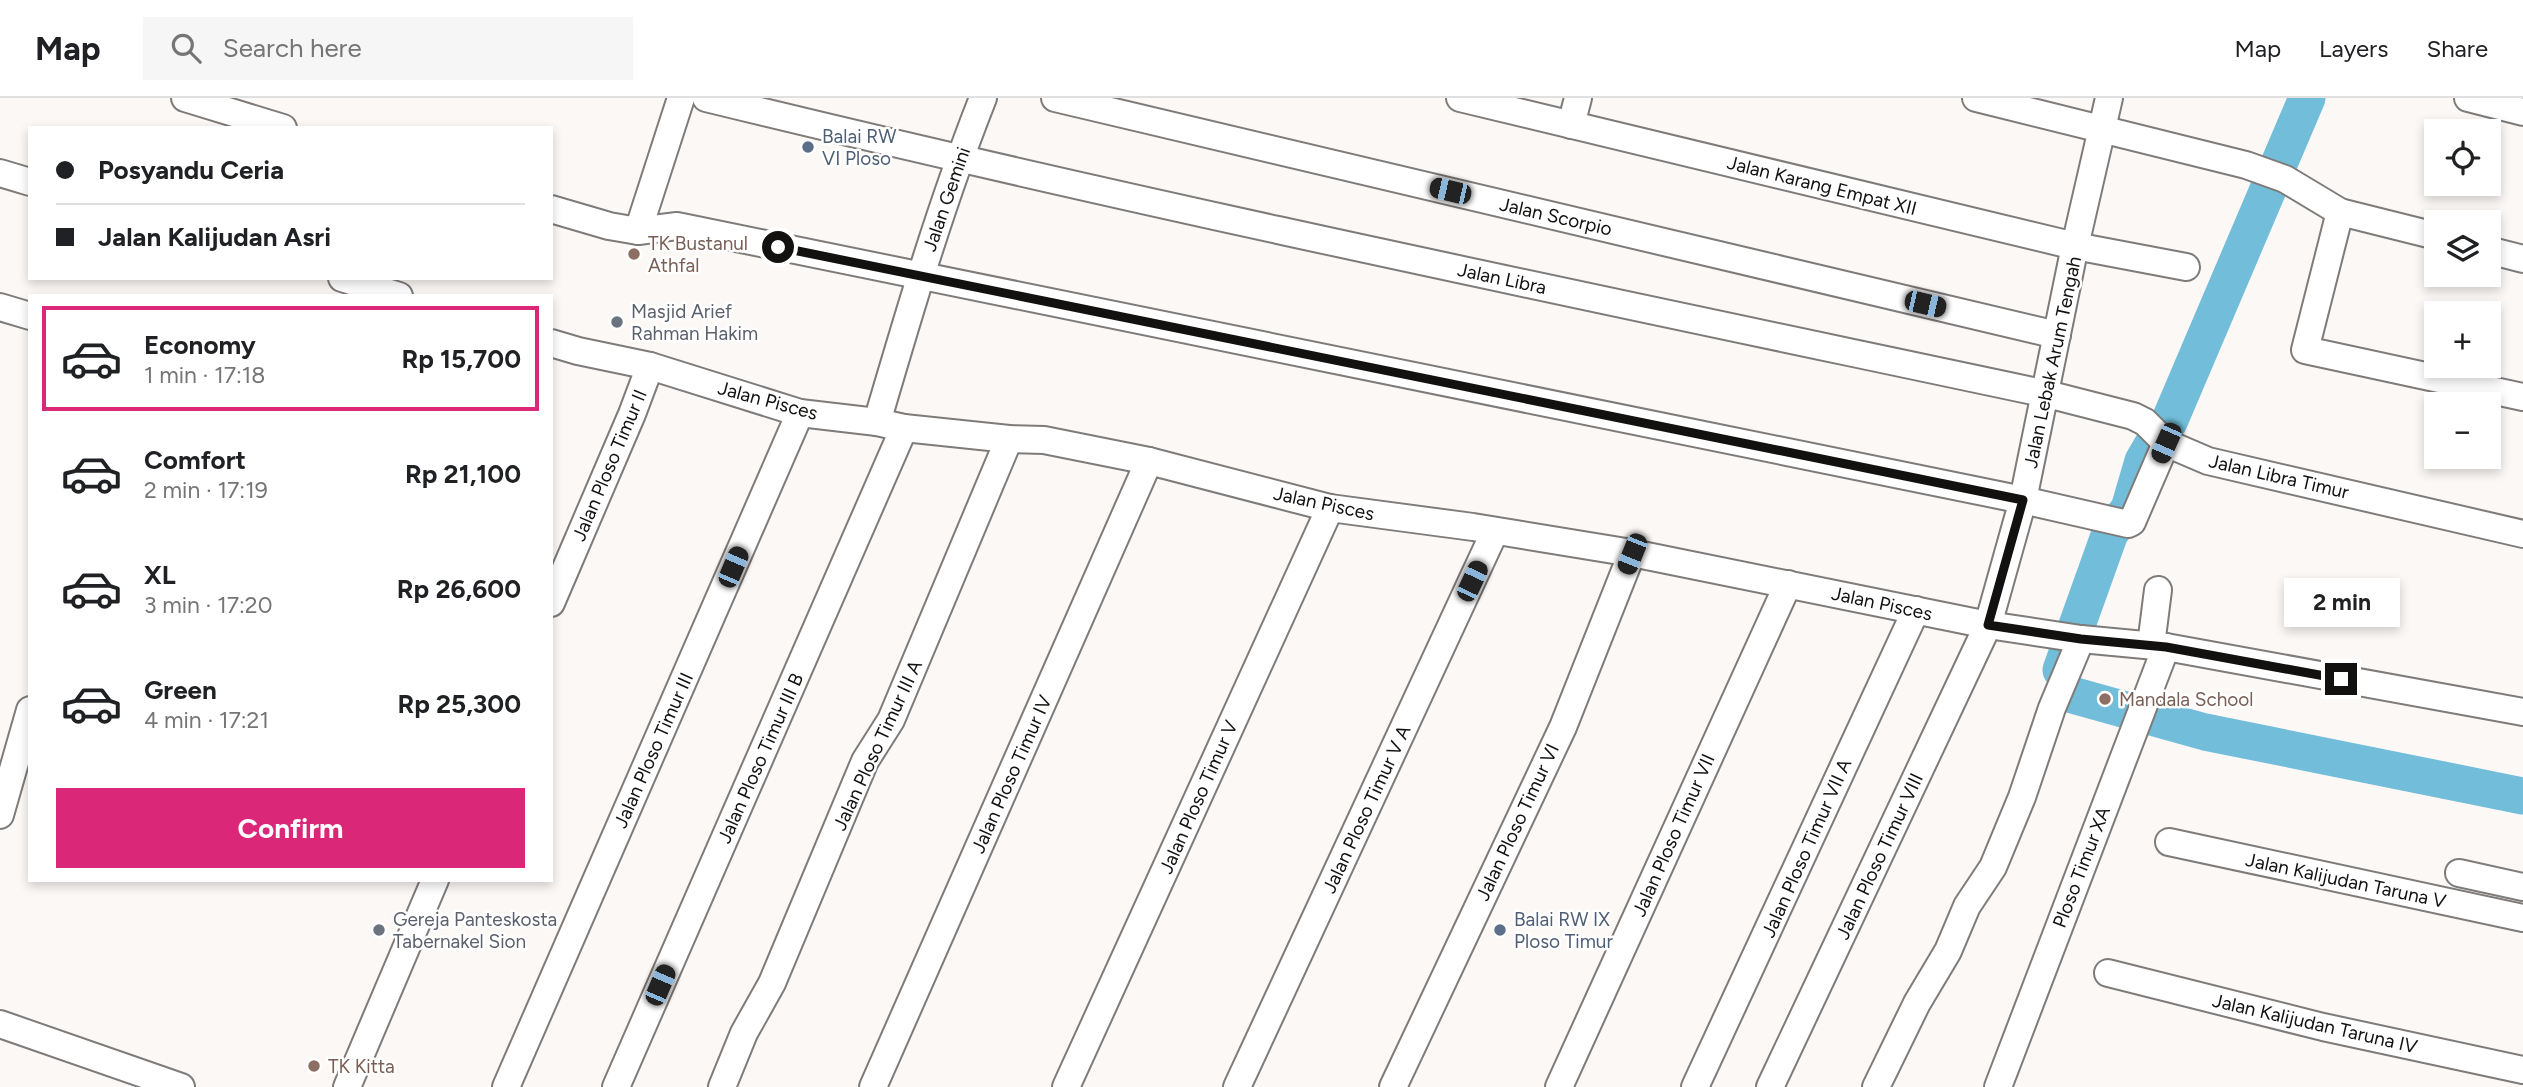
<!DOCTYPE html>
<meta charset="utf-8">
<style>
body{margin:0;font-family:Figtree,sans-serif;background:#f6f6f6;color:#202124;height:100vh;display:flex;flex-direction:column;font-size:26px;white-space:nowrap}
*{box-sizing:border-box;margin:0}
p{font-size:23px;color:#757577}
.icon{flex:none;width:38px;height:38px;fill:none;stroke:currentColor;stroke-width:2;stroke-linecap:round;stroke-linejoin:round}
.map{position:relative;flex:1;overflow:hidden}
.sheet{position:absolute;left:28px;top:196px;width:525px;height:588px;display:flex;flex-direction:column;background:#fff;border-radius:0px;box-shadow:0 4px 10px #0003}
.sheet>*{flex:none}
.guide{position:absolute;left:28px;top:28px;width:525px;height:154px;border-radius:0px;box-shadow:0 4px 10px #0003;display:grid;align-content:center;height:154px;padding:0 28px;background:#fff}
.fabs{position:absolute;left:2424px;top:21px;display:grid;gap:14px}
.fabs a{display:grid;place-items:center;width:77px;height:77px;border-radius:0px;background:#fff;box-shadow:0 4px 10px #0003;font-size:35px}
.end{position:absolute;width:32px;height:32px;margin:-16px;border:9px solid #121110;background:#fff;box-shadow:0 0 0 4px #fff}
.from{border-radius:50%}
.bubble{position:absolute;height:49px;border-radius:0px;background:#fff;box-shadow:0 4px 10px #0003;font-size:23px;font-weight:700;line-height:49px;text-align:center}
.car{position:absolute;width:21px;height:42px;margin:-21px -10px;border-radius:9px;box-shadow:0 0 5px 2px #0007;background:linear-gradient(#222 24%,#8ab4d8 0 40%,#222 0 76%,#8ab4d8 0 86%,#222 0)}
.guide b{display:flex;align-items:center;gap:24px;height:66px;font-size:26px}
.guide b+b{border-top:2px solid #e0e0e0}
.guide i{width:18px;height:18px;background:#202124}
ul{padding:12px 0 0;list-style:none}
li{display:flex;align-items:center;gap:21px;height:105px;margin:0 14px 10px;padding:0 14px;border:4px solid transparent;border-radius:0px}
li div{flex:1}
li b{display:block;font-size:26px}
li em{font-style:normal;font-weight:700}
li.selected{border-color:#db2777}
li>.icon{width:63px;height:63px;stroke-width:1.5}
.cta{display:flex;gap:14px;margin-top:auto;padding:14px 28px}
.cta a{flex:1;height:80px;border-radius:0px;background:#db2777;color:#fff;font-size:28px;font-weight:700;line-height:80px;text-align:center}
header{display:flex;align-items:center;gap:42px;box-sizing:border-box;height:98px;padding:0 35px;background:#fff;border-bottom:2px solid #e0e0e0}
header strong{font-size:33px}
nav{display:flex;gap:38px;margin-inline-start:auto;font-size:24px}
.search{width:490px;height:63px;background:#f6f6f6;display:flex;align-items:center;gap:18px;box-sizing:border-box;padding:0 24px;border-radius:0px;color:#757577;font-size:26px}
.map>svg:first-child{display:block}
</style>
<header>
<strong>Map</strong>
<div class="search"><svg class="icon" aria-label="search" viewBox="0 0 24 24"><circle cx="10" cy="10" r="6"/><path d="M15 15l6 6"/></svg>Search here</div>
<nav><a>Map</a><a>Layers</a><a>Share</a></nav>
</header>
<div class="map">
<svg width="2523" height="989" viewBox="0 0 2523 989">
<rect width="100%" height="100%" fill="#fcf8f6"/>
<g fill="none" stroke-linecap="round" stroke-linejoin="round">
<g stroke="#72bdda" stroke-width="37">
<path d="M2061 572 2110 435 2129 411 2143 363 2161 332 2169 324 2307 0"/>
<path d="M2065 595 2205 634 2523 698"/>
</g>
<g stroke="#7e7b79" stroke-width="30">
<g id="minor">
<path d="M185 0 283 30"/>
<path d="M706 0C1151 109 1599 201 2047 296L2133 318 2145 324 2166 345 2208 363 2523 436"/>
<path d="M1055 0 2057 237"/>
<path d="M1460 0 2075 148 2186 169"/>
<path d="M1976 0 2246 67 2285 81 2340 114 2436 138"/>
<path d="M2468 0 2523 14"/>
<path d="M1571 27 1578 0"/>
<path d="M0 75 30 84"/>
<path d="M551 111 609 128 638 133 677 128 2023 402 2128 426 2132 424 2166 345"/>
<path d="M2340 114 2305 252 2523 299"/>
<path d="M638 133 681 0"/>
<path d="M2488 152 2523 161"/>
<path d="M342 180 399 198"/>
<path d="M0 209 30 218"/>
<path d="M551 245 578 253 650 268 800 315 877 324 904 330 1009 341 1044 342 1149 363 1330 410 1473 429 1632 455 1988 527 2081 541 2166 549 2523 614"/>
<path d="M877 324C909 215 941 106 983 0"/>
<path d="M551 505 632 316 650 268"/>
<path d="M2151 547 2158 492"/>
<path d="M0 717 30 612"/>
<path d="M2169 744 2523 820"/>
<path d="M2459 775 2523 789"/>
<path d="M2108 875 2323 929 2523 972"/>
<path d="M0 926 181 989"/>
<path d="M347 989 435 782"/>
<path d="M506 989 800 315"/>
<path d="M616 989 904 330"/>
<path d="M722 989 744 935 772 885 865 663 891 622 1009 341"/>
<path d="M873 989 1149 363"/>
<path d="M1066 989 1330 410"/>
<path d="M1237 989 1495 433"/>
<path d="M1393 989 1563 629 1632 455"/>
<path d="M1559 989 1788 486"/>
<path d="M1695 989 1916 512"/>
<path d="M1770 989 1988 527 2023 402 2075 148 2109 0"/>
<path d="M1876 989 1917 905 1948 853 1967 808 1993 769 2022 699 2052 610 2081 541"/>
<path d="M1998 989 2166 549"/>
</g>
</g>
<use href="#minor" stroke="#fff" stroke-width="26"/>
</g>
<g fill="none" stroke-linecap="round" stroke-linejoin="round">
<path stroke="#121110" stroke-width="9" d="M778 149 2023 402 1988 527 2081 541 2166 549 2341 581"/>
</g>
<g fill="#5c6f8a" stroke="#fff" stroke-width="2.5">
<circle cx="808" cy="49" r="7"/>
<circle cx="1500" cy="832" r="7"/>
</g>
<g fill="#8d6e63" stroke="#fff" stroke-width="2.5">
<circle cx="634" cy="156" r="7"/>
<circle cx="2105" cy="601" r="7"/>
<circle cx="314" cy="968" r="7"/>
</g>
<g fill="#6b7280" stroke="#fff" stroke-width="2.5">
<circle cx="617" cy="224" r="7"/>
<circle cx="379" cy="832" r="7"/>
</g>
<g text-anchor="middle" stroke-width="5" stroke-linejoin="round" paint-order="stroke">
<g font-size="19" fill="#4e5e75" stroke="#fff" text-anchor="start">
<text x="822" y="45">Balai RW<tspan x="822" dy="22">VI Ploso</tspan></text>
<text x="1514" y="828">Balai RW IX<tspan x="1514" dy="22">Ploso Timur</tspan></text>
</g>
<g font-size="19" fill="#121110" stroke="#fff">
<text transform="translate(1822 87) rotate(14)" y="7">Jalan Karang Empat XII</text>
<text transform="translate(946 101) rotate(-71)" y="7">Jalan Gemini</text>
<text transform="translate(1556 118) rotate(13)" y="7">Jalan Scorpio</text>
<text transform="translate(1502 180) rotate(12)" y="7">Jalan Libra</text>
<text transform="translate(2052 264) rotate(-78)" y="7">Jalan Lebak Arum Tengah</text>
<text transform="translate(768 302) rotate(15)" y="7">Jalan Pisces</text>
<text transform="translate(609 367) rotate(-67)" y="7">Jalan Ploso Timur II</text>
<text transform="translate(2279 378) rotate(13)" y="7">Jalan Libra Timur</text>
<text transform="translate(1324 405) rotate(12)" y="7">Jalan Pisces</text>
<text transform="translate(1882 505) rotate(12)" y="7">Jalan Pisces</text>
<text transform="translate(877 647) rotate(-65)" y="7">Jalan Ploso Timur III A</text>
<text transform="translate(653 652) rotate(-66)" y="7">Jalan Ploso Timur III</text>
<text transform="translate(760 660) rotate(-66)" y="7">Jalan Ploso Timur III B</text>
<text transform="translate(1011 676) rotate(-66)" y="7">Jalan Ploso Timur IV</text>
<text transform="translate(1198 699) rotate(-66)" y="7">Jalan Ploso Timur V</text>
<text transform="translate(1366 711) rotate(-65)" y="7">Jalan Ploso Timur V A</text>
<text transform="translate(1517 724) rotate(-65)" y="7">Jalan Ploso Timur VI</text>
<text transform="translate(1673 737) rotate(-66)" y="7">Jalan Ploso Timur VII</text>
<text transform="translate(1806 750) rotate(-66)" y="7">Jalan Ploso Timur VII A</text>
<text transform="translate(1879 758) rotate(-65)" y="7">Jalan Ploso Timur VIII</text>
<text transform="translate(2081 769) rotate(-69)" y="7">Ploso Timur XA</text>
<text transform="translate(2346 782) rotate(12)" y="7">Jalan Kalijudan Taruna V</text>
<text transform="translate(2315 925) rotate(13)" y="7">Jalan Kalijudan Taruna IV</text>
</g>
<g font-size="19" fill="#785e54" stroke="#fff" text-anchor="start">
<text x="648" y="152">TK Bustanul<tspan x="648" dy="22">Athfal</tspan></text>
<text x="2119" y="608">Mandala School</text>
<text x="328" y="975">TK Kitta</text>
</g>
<g font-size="19" fill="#5b616d" stroke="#fff" text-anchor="start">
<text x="631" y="220">Masjid Arief<tspan x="631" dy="22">Rahman Hakim</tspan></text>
<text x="393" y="828">Gereja Panteskosta<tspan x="393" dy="22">Tabernakel Sion</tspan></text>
</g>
</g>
</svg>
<div class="fabs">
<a><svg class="icon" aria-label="locate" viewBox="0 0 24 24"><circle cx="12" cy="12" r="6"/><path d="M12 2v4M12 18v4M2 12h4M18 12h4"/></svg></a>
<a><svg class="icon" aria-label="layers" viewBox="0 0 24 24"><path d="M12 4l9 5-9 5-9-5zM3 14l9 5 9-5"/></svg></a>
<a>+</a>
<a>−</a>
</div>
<i class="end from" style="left:778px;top:149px"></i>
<i class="end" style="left:2341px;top:581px"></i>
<div class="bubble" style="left:2284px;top:480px;width:116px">2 min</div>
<i class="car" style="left:1450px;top:93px;rotate:283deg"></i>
<i class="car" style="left:1925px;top:206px;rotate:103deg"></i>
<i class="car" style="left:2166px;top:345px;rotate:204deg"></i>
<i class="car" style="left:1632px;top:456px;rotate:202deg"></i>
<i class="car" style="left:733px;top:469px;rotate:23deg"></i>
<i class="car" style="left:1472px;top:483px;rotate:25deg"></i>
<i class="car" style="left:660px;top:887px;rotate:23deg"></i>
<div class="guide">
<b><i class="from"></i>Posyandu Ceria</b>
<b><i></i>Jalan Kalijudan Asri</b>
</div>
<section class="sheet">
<ul>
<li class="selected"><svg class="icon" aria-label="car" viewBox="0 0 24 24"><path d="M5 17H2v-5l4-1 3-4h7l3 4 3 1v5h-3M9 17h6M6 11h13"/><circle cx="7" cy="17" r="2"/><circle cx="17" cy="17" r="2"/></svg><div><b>Economy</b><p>1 min · 17:18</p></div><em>Rp 15,700</em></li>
<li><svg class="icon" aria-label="car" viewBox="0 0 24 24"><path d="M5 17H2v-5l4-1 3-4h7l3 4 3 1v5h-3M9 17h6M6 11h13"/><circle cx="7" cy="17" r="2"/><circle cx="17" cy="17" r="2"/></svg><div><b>Comfort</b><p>2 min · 17:19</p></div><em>Rp 21,100</em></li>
<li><svg class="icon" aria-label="car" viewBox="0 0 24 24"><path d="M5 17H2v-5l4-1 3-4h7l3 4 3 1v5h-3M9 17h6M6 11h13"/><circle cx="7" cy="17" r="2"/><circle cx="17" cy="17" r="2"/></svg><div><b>XL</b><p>3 min · 17:20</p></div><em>Rp 26,600</em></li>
<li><svg class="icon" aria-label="car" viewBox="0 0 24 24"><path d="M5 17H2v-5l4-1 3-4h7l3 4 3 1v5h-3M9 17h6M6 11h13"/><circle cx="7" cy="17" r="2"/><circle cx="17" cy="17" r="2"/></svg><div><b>Green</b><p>4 min · 17:21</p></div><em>Rp 25,300</em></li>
</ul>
<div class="cta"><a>Confirm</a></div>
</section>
</div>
